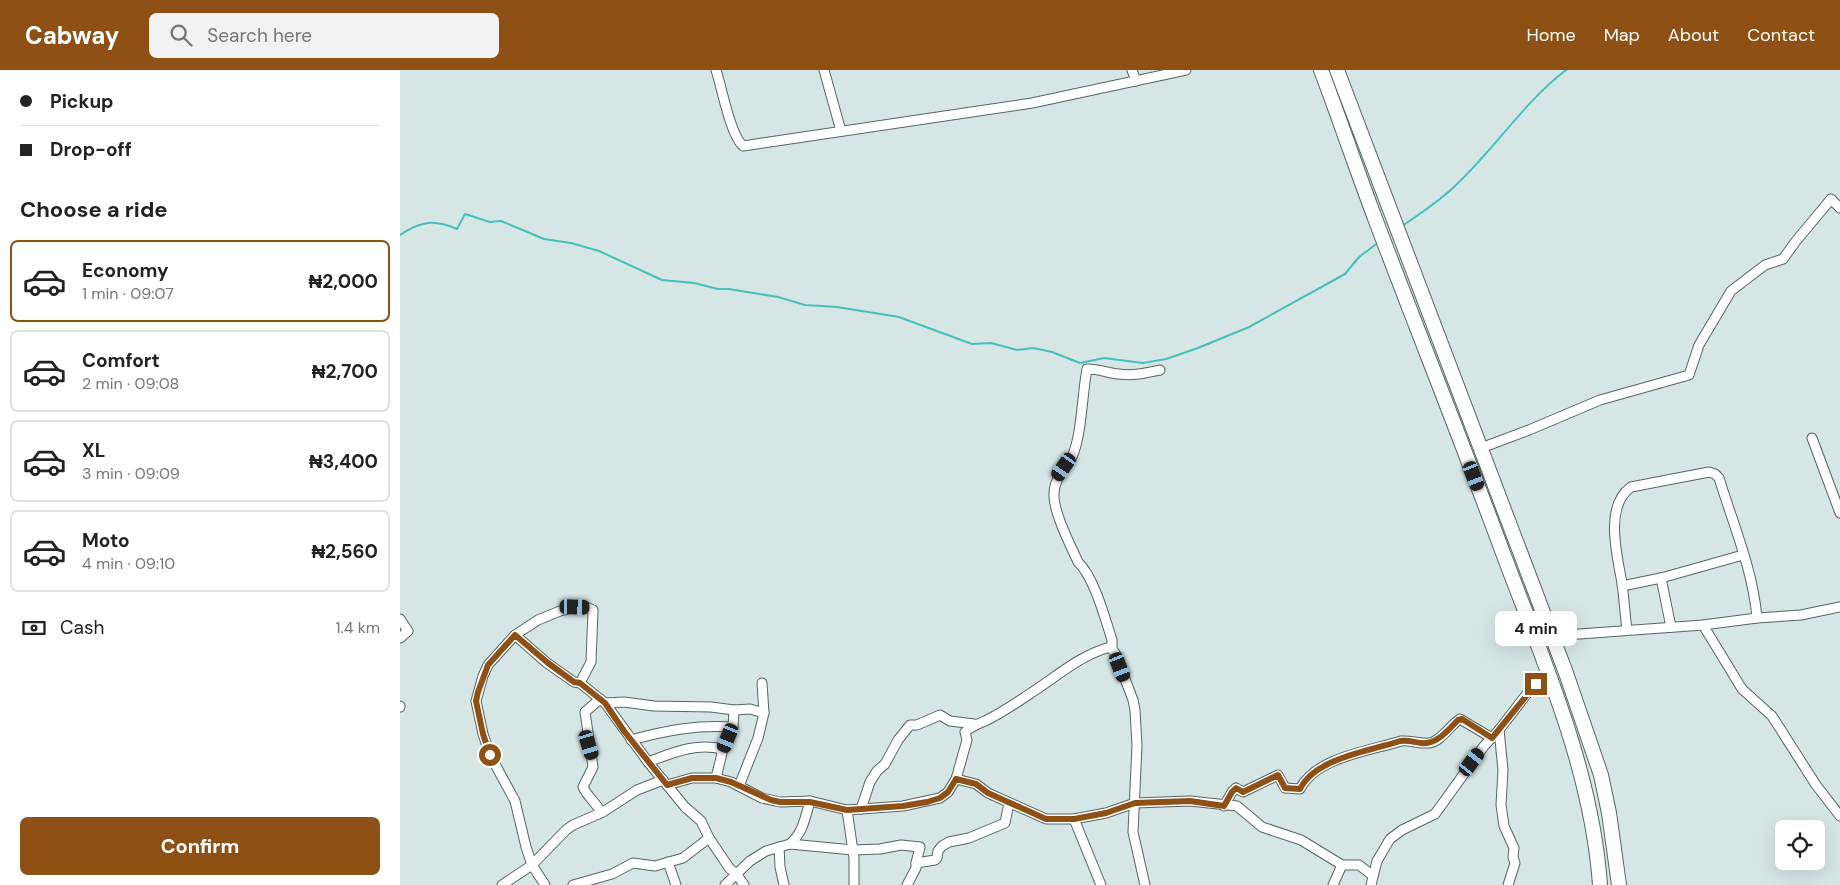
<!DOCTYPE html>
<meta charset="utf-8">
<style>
body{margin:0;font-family:"DM Sans",sans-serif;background:#f2f2f2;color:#222;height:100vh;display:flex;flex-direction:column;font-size:19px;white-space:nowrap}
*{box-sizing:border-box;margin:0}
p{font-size:16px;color:#767676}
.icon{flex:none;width:28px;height:28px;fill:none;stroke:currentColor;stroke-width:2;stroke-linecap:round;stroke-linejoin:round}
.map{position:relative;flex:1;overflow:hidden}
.panel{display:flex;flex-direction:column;background:#fff;width:400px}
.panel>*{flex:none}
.guide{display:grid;align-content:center;height:110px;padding:0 20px;background:#fff}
.tools{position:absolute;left:1375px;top:750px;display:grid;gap:10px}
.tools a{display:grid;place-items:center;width:50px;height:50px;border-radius:8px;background:#fff;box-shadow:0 5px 20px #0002;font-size:25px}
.end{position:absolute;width:22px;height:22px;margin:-11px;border:6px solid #8f5016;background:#fff;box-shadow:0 0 0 2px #fff}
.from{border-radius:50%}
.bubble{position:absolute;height:35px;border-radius:8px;background:#fff;box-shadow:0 5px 20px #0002;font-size:16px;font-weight:700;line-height:35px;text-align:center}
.car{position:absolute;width:15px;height:30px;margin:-15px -8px;border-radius:6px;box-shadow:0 0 4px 1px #0007;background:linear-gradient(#222 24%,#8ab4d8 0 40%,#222 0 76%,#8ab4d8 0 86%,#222 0)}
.guide b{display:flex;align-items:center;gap:18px;height:48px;font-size:19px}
.guide b+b{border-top:1px solid #e0e0e0}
.guide i{width:12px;height:12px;background:#222}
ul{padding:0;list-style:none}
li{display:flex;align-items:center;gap:15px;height:82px;margin:0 10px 8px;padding:0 10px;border:2px solid #e0e0e0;border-radius:8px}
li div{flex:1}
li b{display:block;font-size:19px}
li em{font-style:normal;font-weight:700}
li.on{border-color:#8f5016}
li>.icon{width:45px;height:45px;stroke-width:1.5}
h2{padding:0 20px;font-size:22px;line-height:60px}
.pay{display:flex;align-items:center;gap:12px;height:55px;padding:0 20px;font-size:19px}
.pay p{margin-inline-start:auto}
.primary-button{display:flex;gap:10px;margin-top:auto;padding:10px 20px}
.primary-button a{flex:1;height:58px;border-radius:8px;background:#8f5016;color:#fff;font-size:20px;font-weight:700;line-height:58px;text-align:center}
header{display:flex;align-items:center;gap:30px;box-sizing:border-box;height:70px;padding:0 25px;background:#8f5016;color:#fff}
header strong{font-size:24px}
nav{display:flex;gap:28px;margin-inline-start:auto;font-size:18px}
.search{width:350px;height:45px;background:#f2f2f2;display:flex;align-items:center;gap:12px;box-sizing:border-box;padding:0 18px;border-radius:8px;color:#767676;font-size:19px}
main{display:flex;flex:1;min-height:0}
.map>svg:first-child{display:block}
</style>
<header>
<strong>Cabway</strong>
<div class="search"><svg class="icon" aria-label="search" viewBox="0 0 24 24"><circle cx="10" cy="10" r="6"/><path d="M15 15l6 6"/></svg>Search here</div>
<nav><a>Home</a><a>Map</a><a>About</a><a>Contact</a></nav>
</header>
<main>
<section class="panel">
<div class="guide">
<b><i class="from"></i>Pickup</b>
<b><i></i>Drop-off</b>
</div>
<h2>Choose a ride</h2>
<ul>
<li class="on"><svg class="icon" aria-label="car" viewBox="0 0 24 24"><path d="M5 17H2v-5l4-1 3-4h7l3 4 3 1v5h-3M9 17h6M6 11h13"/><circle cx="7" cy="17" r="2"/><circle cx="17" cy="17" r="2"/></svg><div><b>Economy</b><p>1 min · 09:07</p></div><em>₦2,000</em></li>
<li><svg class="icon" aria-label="car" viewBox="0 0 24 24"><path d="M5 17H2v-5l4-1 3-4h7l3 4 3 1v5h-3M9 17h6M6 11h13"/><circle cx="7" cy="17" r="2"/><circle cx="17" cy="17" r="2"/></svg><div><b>Comfort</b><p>2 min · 09:08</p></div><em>₦2,700</em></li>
<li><svg class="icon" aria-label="car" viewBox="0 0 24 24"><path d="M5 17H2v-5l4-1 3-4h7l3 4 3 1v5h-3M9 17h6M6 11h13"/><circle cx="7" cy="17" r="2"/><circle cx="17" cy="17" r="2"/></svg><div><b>XL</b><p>3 min · 09:09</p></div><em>₦3,400</em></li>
<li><svg class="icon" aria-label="car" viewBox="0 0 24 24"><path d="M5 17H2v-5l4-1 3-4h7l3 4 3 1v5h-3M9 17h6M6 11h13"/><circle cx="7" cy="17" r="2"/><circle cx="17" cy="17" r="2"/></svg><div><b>Moto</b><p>4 min · 09:10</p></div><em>₦2,560</em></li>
</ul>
<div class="pay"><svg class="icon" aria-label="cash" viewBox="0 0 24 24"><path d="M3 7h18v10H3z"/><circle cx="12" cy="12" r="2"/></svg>Cash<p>1.4 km</p></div>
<div class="primary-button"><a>Confirm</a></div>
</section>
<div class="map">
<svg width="1440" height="815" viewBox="0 0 1440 815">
<rect width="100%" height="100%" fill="#d6e6e5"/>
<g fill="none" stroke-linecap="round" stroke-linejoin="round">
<g stroke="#46c0bc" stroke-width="2">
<path d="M1002 156C1020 144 1038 132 1054 117 1094 80 1123 33 1166 0"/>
<path d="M0 165C21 151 34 149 57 159L65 144 90 152 101 151 144 169 171 173 199 181 262 210 294 213 318 219H329L378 227 405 235 437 237 499 247 572 274 591 273 617 280 633 278 652 282 680 293 704 288 743 293 766 289 798 278 849 257 945 204 959 187 979 172"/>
</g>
<g stroke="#566463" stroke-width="11">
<g id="minor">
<path d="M316 0C322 18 330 64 343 76L632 33 786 0"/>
<path d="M424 0 441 61"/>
<path d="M732 0 736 11"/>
<path d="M1412 368 1440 443"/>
<path d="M1081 378 1129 360 1200 330 1289 305 1299 275 1331 221 1365 195 1383 189 1396 171 1431 129 1440 138"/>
<path d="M1261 508 1271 557"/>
<path d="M1222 516 1261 508 1343 485"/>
<path d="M0 549 8 561 0 568"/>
<path d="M1303 555 1342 619 1372 646 1416 715 1440 746"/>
<path d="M1227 560C1225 544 1224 528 1222 513 1217 485 1204 436 1231 417L1309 402 1315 404 1319 408C1333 454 1353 500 1357 548"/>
<path d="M115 565 147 593 174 612 180 613 205 633 248 692 285 737 301 751 309 768 330 799 336 803 344 815"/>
<path d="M1152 566 1303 555 1357 548 1401 545 1440 537"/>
<path d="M712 578V570C705 548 694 507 678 492 671 476 653 442 654 424 654 408 665 400 672 387 682 365 682 324 687 299 700 299 707 303 719 304 733 306 746 303 760 300"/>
<path d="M205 633 224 632 254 636 311 637 334 640 350 639 364 643"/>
<path d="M0 636V637"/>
<path d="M1099 660 1103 700 1101 735 1104 756 1114 778 1113 787 1115 793 1108 815"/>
<path d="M231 670C268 660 295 655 333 657"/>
<path d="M248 692C275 682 294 673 323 679"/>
<path d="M316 708 323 679 333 657 334 640"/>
<path d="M556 709 576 714 588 723 646 749H674L706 743 735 733 790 731 837 736 862 757 901 770 942 795H959L972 805"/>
<path d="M267 715 292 708H316L331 712 362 728 380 732 410 731 447 740 503 736 540 728 548 722 556 709 567 670 565 662C572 656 578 654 585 651 602 643 619 631 634 621 660 604 679 586 710 577L715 583 733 630 735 640 737 676 733 762 745 815"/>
<path d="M339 716 358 668 364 643 362 613"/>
<path d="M824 736 832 722 836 718 843 722 878 705 885 718 900 719C916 687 970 681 1001 671 1010 670 1019 674 1029 673 1041 672 1050 655 1060 649L1092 668"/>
<path d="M461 739 470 712 477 701 485 694 498 670 510 655H517L540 645 550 651 574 654"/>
<path d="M447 740 454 788V815"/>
<path d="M198 744 201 742C196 733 187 726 183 717L193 697 185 642 200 629"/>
<path d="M674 749 701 815"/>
<path d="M390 774C403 763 405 748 410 731"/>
<path d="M379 777 380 797 384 815"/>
<path d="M268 792 276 815"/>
<path d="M102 815 132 795 166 760 173 755 203 742 237 720 263 710"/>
<path d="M145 815 132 795 126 777 115 731 90 685 83 664 76 631 83 606 88 595 115 565 138 550 160 541 175 537H186L193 540 191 592 180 613"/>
<path d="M173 815 212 804 233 793 255 796 283 788 309 768"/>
<path d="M325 815 350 791 366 781 390 774 453 780 480 779 501 775 520 777 516 793"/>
<path d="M507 815 516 798V793L535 790 537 788 538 781 542 776 549 772 569 768 605 753 609 733"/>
<path d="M933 815 942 795"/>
<path d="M971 815 977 791 990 769 1002 760 1035 744 1084 676 1099 660 1129 621 1136 614 1149 606"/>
</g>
</g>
<g stroke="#566463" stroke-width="16">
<g id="highway">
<path d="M921 0C940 50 957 101 976 151 1018 262 1062 372 1103 483 1143 590 1192 700 1200 815"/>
<path d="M937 0 1166 603 1201 705 1209 743 1219 815"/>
</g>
</g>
<use href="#minor" stroke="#fff" stroke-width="9"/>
<use href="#highway" stroke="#fff" stroke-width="14"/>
</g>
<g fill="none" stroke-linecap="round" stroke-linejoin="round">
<path stroke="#8f5016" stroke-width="6" d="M90 685 83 664 76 631 78 622 88 595 115 565 148 593 174 612 180 613 205 633 224 661 267 715 292 708H316L331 712 371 730 380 732H410L447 740 503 736 527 732 540 728 548 722 556 709 576 714 588 723 646 749H674L706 743 735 733 790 731 824 736 832 722 836 718 843 722 878 705 885 718 900 719C915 688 970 681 1000 671 1008 670 1014 672 1021 673 1037 675 1048 660 1058 650L1062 649 1092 668 1136 614"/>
</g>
</svg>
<div class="tools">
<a><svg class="icon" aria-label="locate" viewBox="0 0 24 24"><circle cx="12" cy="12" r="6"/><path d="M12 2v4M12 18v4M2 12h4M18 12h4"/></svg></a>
</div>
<i class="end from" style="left:90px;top:685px"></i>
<i class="end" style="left:1136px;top:614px"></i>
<div class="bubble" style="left:1095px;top:541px;width:82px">4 min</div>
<i class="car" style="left:664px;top:397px;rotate:215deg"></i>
<i class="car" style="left:1074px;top:406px;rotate:159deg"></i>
<i class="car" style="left:175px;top:537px;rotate:91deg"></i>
<i class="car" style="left:720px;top:597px;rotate:159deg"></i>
<i class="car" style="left:328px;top:668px;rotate:202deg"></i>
<i class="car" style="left:189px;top:675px;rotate:163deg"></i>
<i class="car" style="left:1072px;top:692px;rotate:37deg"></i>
</div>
</main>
